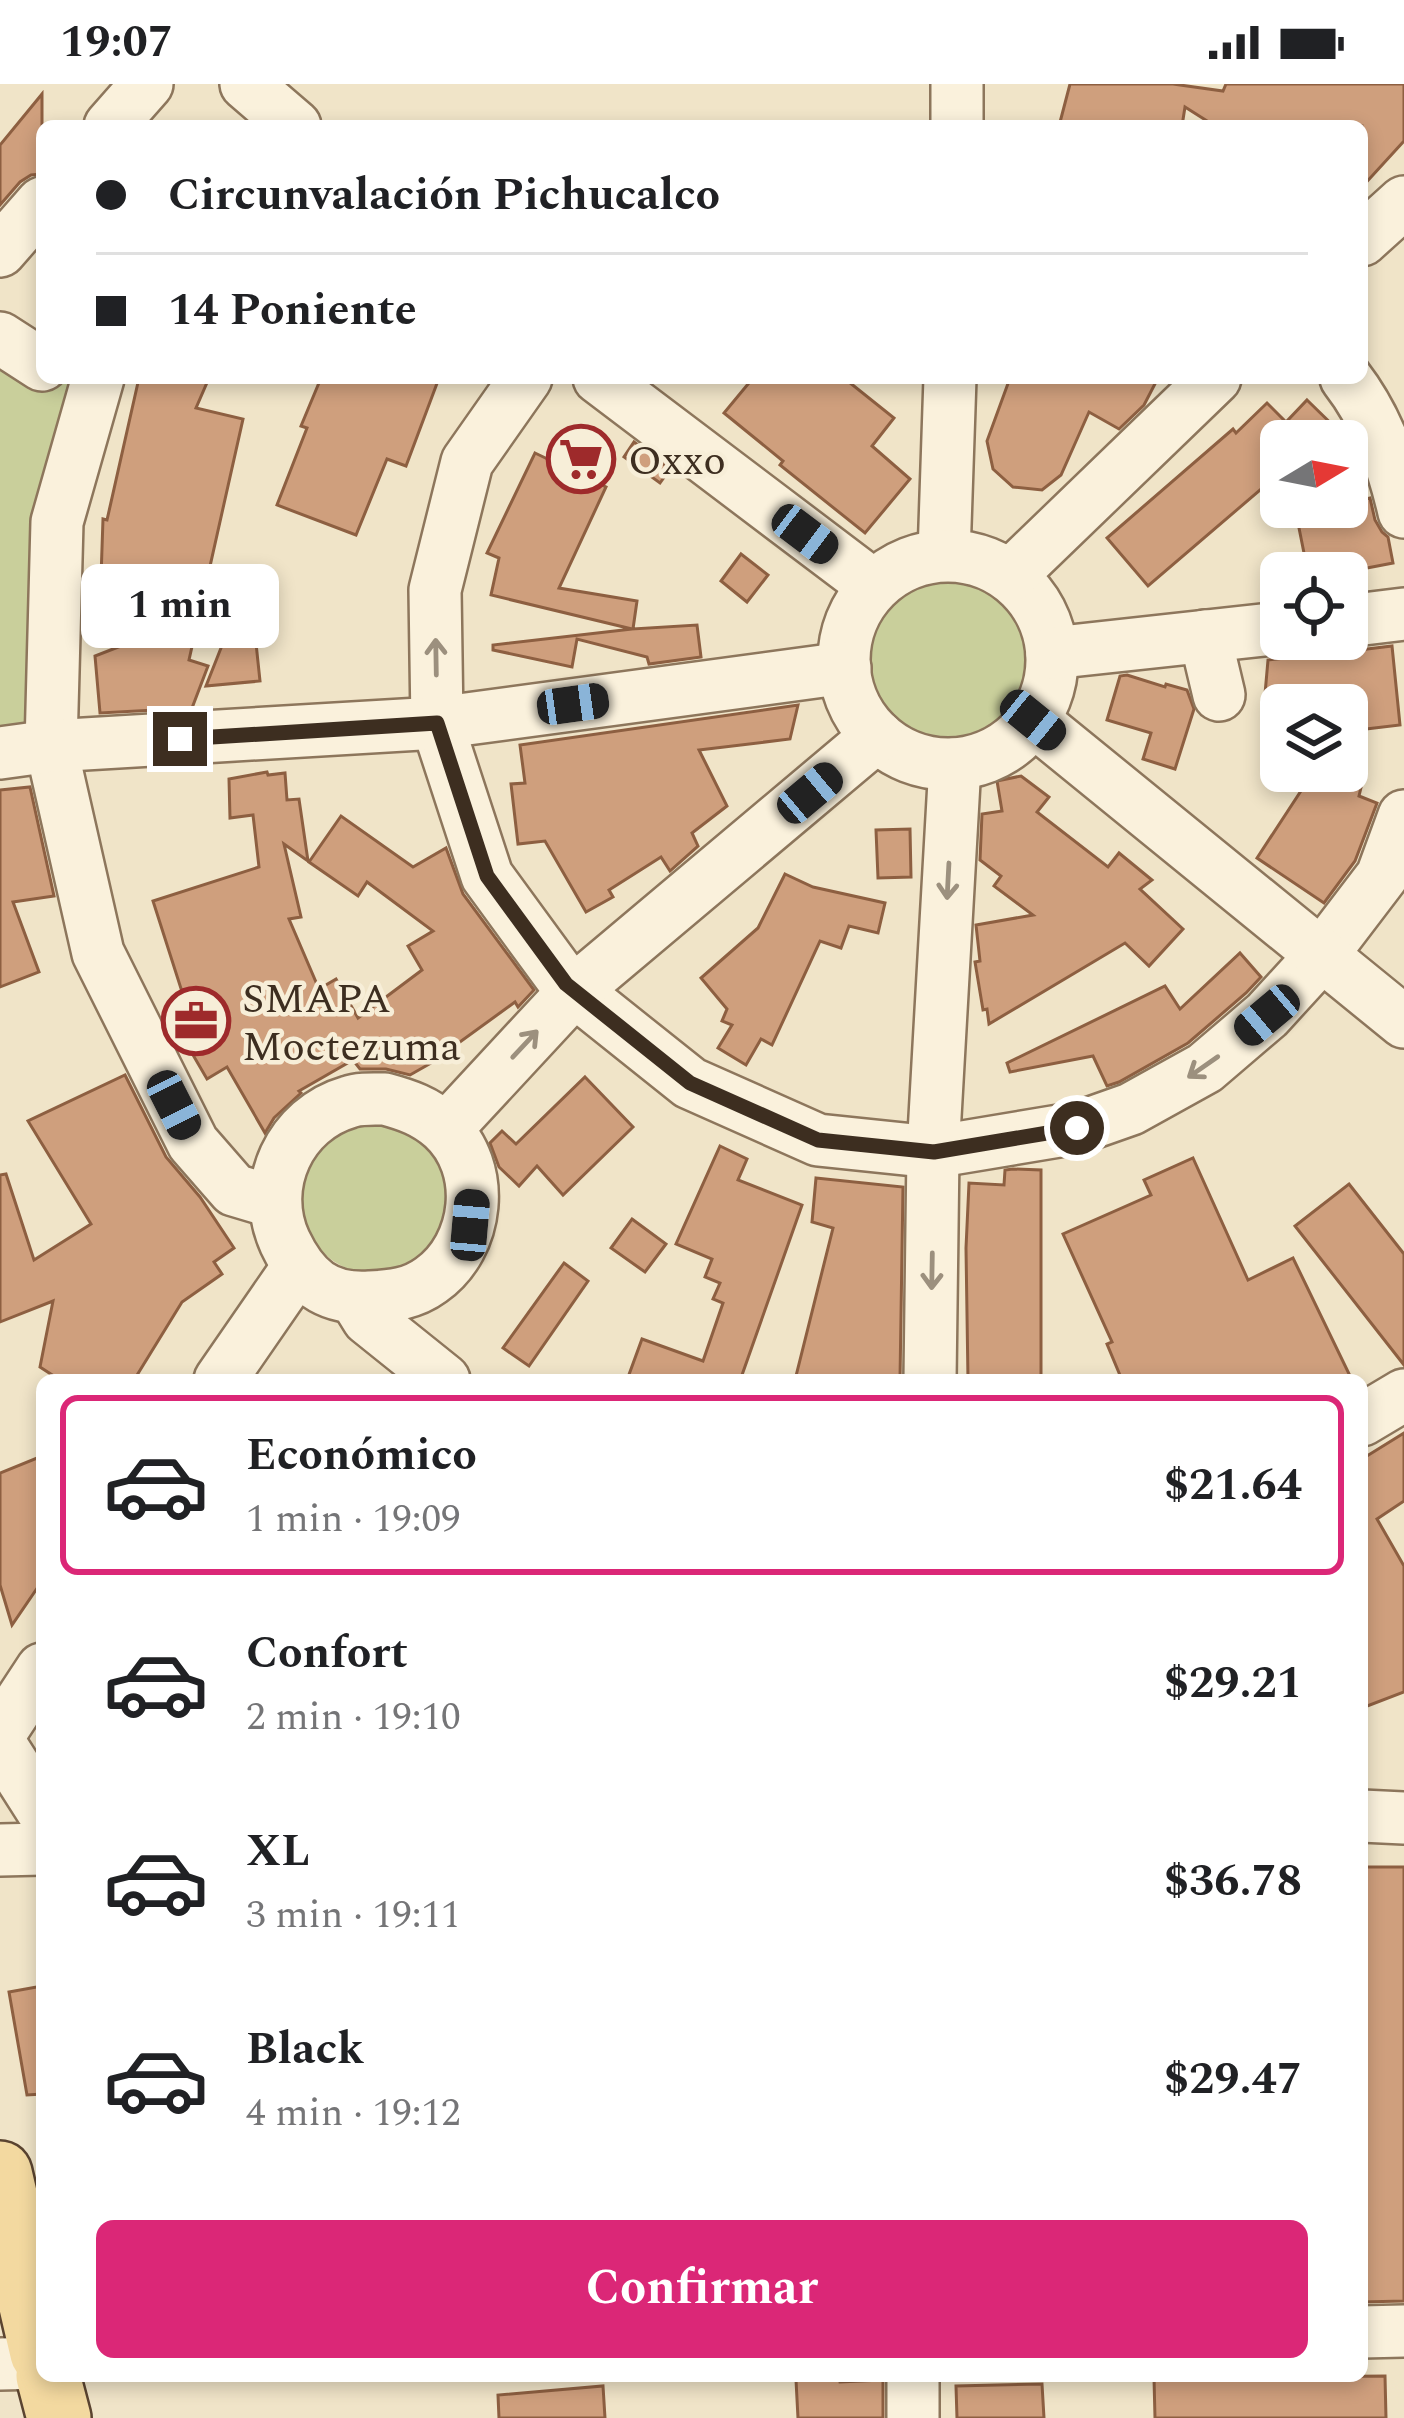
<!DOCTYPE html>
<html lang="es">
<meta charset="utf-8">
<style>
body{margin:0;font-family:Spectral,serif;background:#f6f6f6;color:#202124;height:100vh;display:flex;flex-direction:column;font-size:45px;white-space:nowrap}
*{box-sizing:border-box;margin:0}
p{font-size:39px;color:#757577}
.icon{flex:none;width:66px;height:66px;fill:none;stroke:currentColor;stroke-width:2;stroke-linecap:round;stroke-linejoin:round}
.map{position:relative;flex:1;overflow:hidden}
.drawer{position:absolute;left:36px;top:1290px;width:1332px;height:1008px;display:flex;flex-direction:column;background:#fff;border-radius:18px;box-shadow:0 6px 18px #0003}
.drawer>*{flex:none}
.top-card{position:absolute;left:36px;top:36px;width:1332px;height:264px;border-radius:18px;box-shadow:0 6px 18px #0003;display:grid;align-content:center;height:264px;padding:0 60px;background:#fff}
.needle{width:78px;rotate:80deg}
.fabs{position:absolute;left:1260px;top:336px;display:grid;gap:24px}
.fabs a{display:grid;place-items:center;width:108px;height:108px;border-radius:18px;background:#fff;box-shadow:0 6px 18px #0003;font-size:60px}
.end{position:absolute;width:54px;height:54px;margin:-27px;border:15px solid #3d2e20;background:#fff;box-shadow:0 0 0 6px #fff}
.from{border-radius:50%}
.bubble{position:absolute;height:84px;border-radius:18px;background:#fff;box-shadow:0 6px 18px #0003;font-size:39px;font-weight:700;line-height:84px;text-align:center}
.car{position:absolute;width:36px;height:72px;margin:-36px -18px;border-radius:15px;box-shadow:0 0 9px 3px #0007;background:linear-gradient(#222 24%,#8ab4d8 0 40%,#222 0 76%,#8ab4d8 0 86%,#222 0)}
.top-card b{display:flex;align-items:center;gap:42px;height:114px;font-size:45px}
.top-card b+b{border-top:3px solid #e0e0e0}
.top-card i{width:30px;height:30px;background:#202124}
ul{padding:21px 0 0;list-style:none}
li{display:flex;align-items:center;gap:36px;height:180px;margin:0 24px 18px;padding:0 36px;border:6px solid transparent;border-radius:18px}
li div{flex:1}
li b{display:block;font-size:45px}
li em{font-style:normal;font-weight:700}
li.on{border-color:#db2777}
li>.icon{width:108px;height:108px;stroke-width:1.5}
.primary-button{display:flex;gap:24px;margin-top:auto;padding:24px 60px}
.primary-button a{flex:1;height:138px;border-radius:18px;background:#db2777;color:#fff;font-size:48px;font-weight:700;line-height:138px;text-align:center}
.status{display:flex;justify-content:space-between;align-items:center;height:84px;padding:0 60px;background:#fff;direction:ltr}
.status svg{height:33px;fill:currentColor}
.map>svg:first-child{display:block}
</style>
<div class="status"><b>19:07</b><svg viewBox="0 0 49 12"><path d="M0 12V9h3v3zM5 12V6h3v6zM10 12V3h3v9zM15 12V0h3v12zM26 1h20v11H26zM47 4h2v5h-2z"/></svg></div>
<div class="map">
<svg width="1404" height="2334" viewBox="0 0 1404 2334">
<rect width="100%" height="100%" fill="#f0e4c8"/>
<g fill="#c9cf9b">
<path d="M0 254 93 313 51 662 0 669Z"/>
<circle cx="947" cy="574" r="87"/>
<circle cx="376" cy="1114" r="76"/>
</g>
<g fill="#cf9f7d" stroke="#8d5f41" stroke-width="3">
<path d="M1070 0H1173L1223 7 1226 0H1404V57L1362 103V42H1215L1185 23 1182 42H1059Z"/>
<path d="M42 10V90L31 91 20 98 0 121V61Z"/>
<path d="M139 294H209L196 324 243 335 189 576 208 582 192 624 100 629 95 572 126 560 119 535 148 496 101 494 103 435 107 436Z"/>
<path d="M321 294H439L406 382 387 375 356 451 277 421 307 344 301 342Z"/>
<path d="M753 294H844L894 334 872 362 910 395 865 449 780 381 783 377 724 329Z"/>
<path d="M1010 294H1158L1144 321 1119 345 1089 328 1061 391 1042 406 1013 403 993 385 987 357Z"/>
<path d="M1307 316 1349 357H1281V388L1148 502 1107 454 1233 345 1236 349 1267 319 1286 338Z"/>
<path d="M634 358 670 385 660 399 624 373Z"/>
<path d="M535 369 606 403 559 504 637 517 633 545 697 541 701 573 649 580 647 573 577 555 572 583 493 566V561L632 545 491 511 499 474 487 469Z"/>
<path d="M1370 414 1375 436 1382 448 1388 453 1393 479 1341 489H1308L1296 429 1326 423H1347V419Z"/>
<path d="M741 470 768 491 747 518 721 497Z"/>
<path d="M249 493 260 597 206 602Z"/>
<path d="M1392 562 1400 641 1349 647 1347 621H1264L1268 576 1285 574 1299 568 1341 572 1340 565 1351 567Z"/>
<path d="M1127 591 1165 603 1166 600 1187 606 1194 625 1175 685 1143 675 1151 649 1107 636 1120 592Z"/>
<path d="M798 621 790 655 699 666 727 722 692 749 698 762 670 787 661 773 609 806 613 813 586 828 545 757 518 760 511 700 525 699 520 661Z"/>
<path d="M1314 687H1365L1359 712 1377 719 1355 777 1324 819 1257 774Z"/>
<path d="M267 688 268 691 285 689 287 716 299 715 308 777 284 760 301 833 289 835 319 905 336 895 358 934 422 886 408 862 433 847 367 798 358 812 309 778 341 732 413 783 446 764 463 810 534 906 518 923 515 918 431 979 410 991 386 985H360L353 976 299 1007 301 1009 274 1034 265 1049 227 983 207 995 168 928 185 917 153 817 259 783 253 731 230 734 229 695Z"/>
<path d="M1021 692 1049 713 1037 728 1108 783 1119 769 1152 796 1140 805 1183 845 1149 882 1125 859 989 940 987 925 983 926 975 878 980 877 976 841 1033 831 994 802 1001 792 980 776 982 730 1002 727 997 697Z"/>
<path d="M30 703 54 812 13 818 39 888 0 903V706Z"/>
<path d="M910 745 911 793 878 794 876 746Z"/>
<path d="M785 790 813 803 885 819 878 849 849 842 841 864 820 857 772 961 761 955 746 981 718 964 732 941 722 937 727 925 701 894 758 844Z"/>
<path d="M1240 869 1261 893 1246 909 1188 959 1119 998 1107 1002 1093 972 1010 988 1007 979 1165 902 1180 925Z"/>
<path d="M125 991 166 1073 200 1113 234 1164 214 1178 222 1190 182 1218 134 1296H60L40 1283 53 1217 0 1238V1091L6 1090 34 1176 91 1140 28 1037Z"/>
<path d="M585 993 633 1043 563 1111 537 1082 519 1102 499 1083 490 1059 502 1047 516 1060Z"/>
<path d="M720 1062 747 1075 738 1096 802 1121 742 1291 746 1292V1296H627L642 1255 703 1277 723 1219 713 1215 720 1199 705 1193 712 1175 676 1160Z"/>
<path d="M1193 1074 1248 1196 1293 1174 1352 1296H1122L1107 1260 1112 1258 1063 1150 1151 1111 1144 1096Z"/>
<path d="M1013 1085 1041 1086V1296H968L966 1164 969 1099 1004 1101 1005 1086Z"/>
<path d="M816 1094 903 1103 900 1296H795L833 1144 812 1138Z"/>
<path d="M1349 1100 1404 1170V1281L1295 1142Z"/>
<path d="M632 1135 666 1160 645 1188 611 1164Z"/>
<path d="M564 1179 588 1197 529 1282 503 1264Z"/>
<path d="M1404 1349V1417L1377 1435 1404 1482V1608L1362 1624V1375Z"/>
<path d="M42 1372V1497L12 1541 0 1501V1389Z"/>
<path d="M1362 1783H1404V2217L1362 2218Z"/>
<path d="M42 1902V2010L27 2011 9 1908Z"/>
<path d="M1385 2292 1386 2334H1155L1154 2294Z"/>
<path d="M839 2293 840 2298 883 2296V2334H798L796 2296Z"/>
<path d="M1042 2300 1044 2334H957L956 2302Z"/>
<path d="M603 2302 605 2334H499L498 2311Z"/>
</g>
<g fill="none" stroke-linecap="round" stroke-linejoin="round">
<g stroke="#8d765c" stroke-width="56">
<g id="minor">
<path d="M246 0 295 42"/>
<path d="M957 0V42"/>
<path d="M110 42 147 0"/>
<path d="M1362 156 1404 118"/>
<path d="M0 167 42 119"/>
<path d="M0 254 42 281"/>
<path d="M98 294 57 438 51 662 98 869 193 1059 234 1106 274 1118"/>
<path d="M526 294 467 378 435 506 437 639 487 792 566 900 690 999 818 1056 933 1068 1077 1044 1131 1025 1205 984 1267 931 1321 872 1382 792 1404 732"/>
<path d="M599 294 874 502"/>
<path d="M1346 294C1377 334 1393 380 1404 428"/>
<path d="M944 471 950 294"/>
<circle cx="948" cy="576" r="104"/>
<path d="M1010 492 1215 294"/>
<path d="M1347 537 1404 530"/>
<path d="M1205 552 1219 611"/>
<path d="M1052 569 1281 544"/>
<path d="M1033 636 1404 938"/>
<path d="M0 669 51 662 437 639 845 584"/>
<path d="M385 1015C407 1021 425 1027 443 1043 488 1084 479 1162 431 1196 412 1210 392 1212 370 1213 326 1216 303 1196 285 1158 259 1101 290 1035 349 1018 360 1014 374 1015 385 1015Z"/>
<path d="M446 1045 574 907 877 652"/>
<path d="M355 1214 368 1235 444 1296"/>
<path d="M220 1296 298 1183"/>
<path d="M930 1296 933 1068 955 680"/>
<path d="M1362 1336 1404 1311"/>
<path d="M0 1649 42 1585"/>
<path d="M0 1660 42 1726"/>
<path d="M1362 1732 1404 1734"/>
<path d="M0 1766 42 1765"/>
<path d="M1362 2248 1404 2247"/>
<path d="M0 2280 42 2279"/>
<path d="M913 2292V2334"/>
</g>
</g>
<g stroke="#5b4430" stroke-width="68">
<g id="major">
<path d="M0 2089 42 2269"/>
<path d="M48 2292 59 2334"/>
</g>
</g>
<use href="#minor" stroke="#faf1dc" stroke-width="51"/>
<use href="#major" stroke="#f3d9a0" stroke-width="63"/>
</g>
<defs><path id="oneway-shaft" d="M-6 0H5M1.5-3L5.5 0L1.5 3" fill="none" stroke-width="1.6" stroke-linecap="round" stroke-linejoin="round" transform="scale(3)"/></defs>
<g stroke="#9c907e">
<use href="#oneway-shaft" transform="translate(436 573) rotate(-91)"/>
<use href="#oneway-shaft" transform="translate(948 797) rotate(93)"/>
<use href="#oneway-shaft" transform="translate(525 960) rotate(-47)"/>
<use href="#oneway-shaft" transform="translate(1203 983) rotate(145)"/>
<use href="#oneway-shaft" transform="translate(932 1187) rotate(91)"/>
</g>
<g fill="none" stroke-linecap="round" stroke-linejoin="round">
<path stroke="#3d2e20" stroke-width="15" d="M180 655 437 639 487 792 566 900 690 999 818 1056 934 1068 1077 1044"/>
</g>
<defs>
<g id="supermarket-ring" transform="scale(3.45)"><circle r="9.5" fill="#f7eed8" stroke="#9e2a2b" stroke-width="1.5"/><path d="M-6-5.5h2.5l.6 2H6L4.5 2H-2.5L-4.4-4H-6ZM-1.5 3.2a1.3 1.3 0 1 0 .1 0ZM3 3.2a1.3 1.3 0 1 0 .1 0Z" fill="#9e2a2b"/></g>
<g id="office-ring" transform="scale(3.45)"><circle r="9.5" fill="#f7eed8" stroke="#9e2a2b" stroke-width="1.5"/><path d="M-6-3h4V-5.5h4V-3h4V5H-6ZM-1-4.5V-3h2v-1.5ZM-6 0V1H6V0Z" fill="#9e2a2b"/></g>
</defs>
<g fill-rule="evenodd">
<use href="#supermarket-ring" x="581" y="375"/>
<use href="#office-ring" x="196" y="937"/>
</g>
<g text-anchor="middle" stroke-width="9" stroke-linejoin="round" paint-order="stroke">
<g font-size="42" fill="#3d2e20" stroke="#f7eed8" text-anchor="start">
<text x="628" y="390">Oxxo</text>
<text x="242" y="928">SMAPA<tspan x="242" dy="48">Moctezuma</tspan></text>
</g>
</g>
</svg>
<div class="fabs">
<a><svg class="needle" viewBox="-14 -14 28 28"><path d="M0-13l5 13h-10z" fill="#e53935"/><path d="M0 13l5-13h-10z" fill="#757577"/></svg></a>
<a><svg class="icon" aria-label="locate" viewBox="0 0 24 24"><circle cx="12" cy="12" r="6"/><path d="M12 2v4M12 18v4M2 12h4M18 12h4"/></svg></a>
<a><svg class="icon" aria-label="layers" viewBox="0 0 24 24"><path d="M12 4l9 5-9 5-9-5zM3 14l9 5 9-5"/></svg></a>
</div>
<i class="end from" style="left:1077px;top:1044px"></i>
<i class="end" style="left:180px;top:655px"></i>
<div class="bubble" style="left:81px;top:480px;width:198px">1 min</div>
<i class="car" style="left:805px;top:450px;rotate:127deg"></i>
<i class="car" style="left:573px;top:620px;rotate:82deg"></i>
<i class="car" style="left:1033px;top:636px;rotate:129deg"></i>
<i class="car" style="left:810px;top:709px;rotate:50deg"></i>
<i class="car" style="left:1267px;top:931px;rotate:230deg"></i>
<i class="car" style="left:174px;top:1021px;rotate:153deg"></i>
<i class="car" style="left:470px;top:1141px;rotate:5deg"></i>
<div class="top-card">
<b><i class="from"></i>Circunvalación Pichucalco</b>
<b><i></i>14 Poniente</b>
</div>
<section class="drawer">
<ul>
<li class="on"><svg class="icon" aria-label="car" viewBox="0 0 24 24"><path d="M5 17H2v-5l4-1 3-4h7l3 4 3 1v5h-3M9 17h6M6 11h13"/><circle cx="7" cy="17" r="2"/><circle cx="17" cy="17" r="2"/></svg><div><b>Económico</b><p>1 min · 19:09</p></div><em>$21.64</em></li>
<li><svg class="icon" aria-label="car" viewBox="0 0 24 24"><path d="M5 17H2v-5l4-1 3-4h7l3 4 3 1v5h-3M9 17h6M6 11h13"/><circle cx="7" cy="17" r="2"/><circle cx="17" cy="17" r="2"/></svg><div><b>Confort</b><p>2 min · 19:10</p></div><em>$29.21</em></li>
<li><svg class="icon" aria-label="car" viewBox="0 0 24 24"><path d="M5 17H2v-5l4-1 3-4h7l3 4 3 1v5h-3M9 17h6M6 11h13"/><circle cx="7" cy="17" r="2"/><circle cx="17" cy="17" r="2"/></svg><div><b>XL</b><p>3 min · 19:11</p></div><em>$36.78</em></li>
<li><svg class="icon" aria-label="car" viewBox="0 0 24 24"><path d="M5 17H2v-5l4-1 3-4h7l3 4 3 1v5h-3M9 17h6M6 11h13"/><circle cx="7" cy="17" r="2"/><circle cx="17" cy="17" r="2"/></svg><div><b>Black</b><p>4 min · 19:12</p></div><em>$29.47</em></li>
</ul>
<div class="primary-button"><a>Confirmar</a></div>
</section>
</div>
